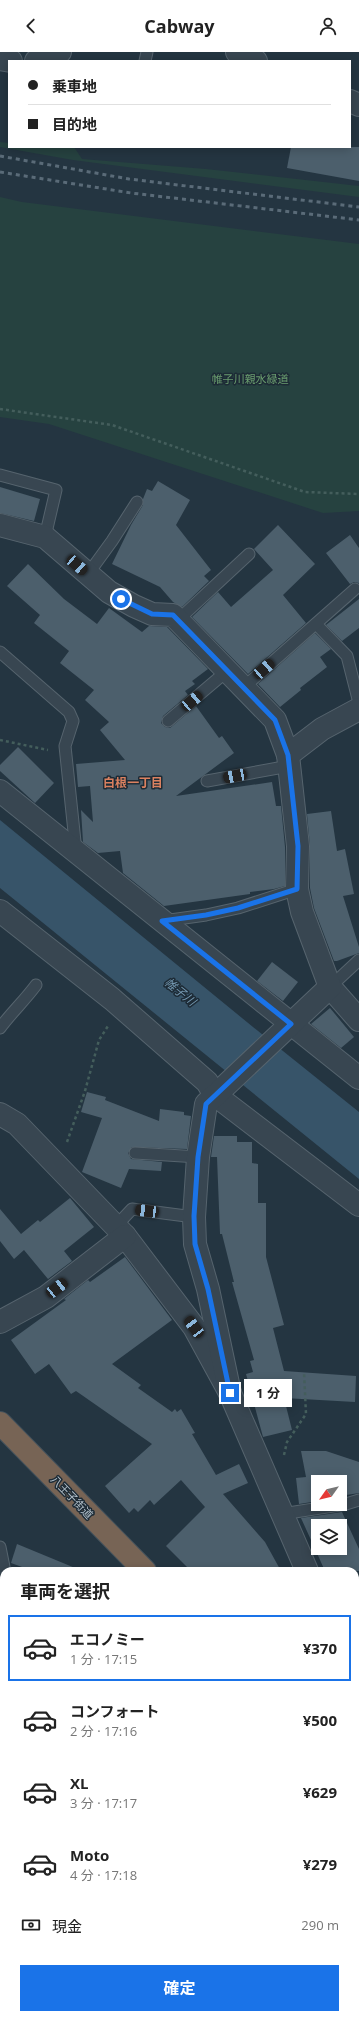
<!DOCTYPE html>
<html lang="ja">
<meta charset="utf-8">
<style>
body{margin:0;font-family:"Open Sans","Noto Sans JP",sans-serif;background:#f2f2f2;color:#222;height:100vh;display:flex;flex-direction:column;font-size:15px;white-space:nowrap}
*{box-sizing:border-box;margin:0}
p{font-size:13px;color:#767676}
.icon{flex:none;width:22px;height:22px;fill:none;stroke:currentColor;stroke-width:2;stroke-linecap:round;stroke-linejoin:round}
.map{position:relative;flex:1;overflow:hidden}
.sheet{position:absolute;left:0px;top:1515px;width:359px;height:452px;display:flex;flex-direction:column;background:#fff;border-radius:12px 12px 0 0;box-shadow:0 2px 10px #0003}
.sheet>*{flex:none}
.hud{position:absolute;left:8px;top:8px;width:343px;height:88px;border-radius:0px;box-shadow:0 2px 10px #0003;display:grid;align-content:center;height:88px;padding:0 20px;background:#fff}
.needle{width:26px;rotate:236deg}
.fabs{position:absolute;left:311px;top:1423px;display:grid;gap:8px}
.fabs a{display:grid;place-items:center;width:36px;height:36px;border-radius:0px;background:#fff;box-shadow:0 2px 10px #0003;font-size:20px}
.end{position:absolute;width:18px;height:18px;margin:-9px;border:5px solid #1a73e8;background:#fff;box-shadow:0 0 0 2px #fff}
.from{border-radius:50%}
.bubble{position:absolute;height:28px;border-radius:0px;background:#fff;box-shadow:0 2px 10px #0003;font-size:13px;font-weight:700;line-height:28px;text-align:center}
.car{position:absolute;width:12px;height:24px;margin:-12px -6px;border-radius:5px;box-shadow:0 0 3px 1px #0007;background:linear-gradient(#222 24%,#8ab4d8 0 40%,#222 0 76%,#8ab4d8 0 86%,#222 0)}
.hud b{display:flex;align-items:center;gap:14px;height:38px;font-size:15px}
.hud b+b{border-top:1px solid #e0e0e0}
.hud i{width:10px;height:10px;background:#222}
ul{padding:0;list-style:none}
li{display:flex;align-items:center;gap:12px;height:66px;margin:0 8px 6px;padding:0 12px;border:2px solid transparent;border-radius:0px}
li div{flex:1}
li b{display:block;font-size:15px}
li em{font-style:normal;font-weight:700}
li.selected{border-color:#1a73e8}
li>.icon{width:36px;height:36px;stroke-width:1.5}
h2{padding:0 20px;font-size:18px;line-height:48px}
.pay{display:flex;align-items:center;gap:10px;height:44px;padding:0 20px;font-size:15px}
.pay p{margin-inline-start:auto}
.action{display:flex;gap:8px;margin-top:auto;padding:8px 20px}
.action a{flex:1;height:46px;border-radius:0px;background:#1a73e8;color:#fff;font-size:16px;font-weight:700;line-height:46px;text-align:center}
header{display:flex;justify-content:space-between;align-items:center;height:52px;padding:0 20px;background:#fff;font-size:18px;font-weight:700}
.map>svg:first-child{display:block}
</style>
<header><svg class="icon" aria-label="back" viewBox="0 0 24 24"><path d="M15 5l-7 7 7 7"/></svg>Cabway<svg class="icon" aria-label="person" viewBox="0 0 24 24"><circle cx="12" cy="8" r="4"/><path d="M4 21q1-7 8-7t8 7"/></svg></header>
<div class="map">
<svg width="359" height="1967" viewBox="0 0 359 1967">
<rect width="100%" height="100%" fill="#243541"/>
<g fill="#264240">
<path d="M0 90 9 91V95H74L82 107 206 117 359 134V145L73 108 0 95Z"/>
<path d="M0 145 22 150 359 192V459L323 461 49 372 0 365Z"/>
</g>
<path fill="#375469" d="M0 768 253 975 359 1060V1127L0 836Z"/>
<g fill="#4c5f6c" fill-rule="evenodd">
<path d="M291 95H359V129L287 116Z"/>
<path d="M158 429 190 448 176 473 211 518 204 524 209 529 182 555 173 550 160 535 112 512 131 473 143 453V447L147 437 152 439Z"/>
<path d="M0 435 40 447 34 469 0 461Z"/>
<path d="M278 473 315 512 283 543 306 571 248 622 192 565 218 540 231 555 273 518 254 497Z"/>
<path d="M350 483 359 496V531L354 530 350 532 326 501Z"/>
<path d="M28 512 64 547 97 572 109 556 142 580 149 574 167 575 208 617 192 629 195 632 185 639 188 643 163 664 161 671 165 675 170 676 196 654 219 686 222 684 234 701 176 744 272 730 276 754H281L285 795V834L274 837 250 840V842L164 854 123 821 120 799 98 801 83 790 81 758 93 770 90 734 78 735 76 712 125 708 100 678 109 670 85 648 94 638 60 611 69 599 34 571 40 563 7 534Z"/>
<path d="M359 547V576L342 589 326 573Z"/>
<path d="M315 581 331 597 320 605 327 615 300 636 301 638 280 655 258 632Z"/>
<path d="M18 695 54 731 35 751 0 719V713Z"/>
<path d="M331 759 337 799 345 797 354 842 343 844 359 895V901L337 909H334L314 856 310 836V794L307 762Z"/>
<path d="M272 910 298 930 283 949 257 929Z"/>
<path d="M330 956 354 985 341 996 311 972Z"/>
<path d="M87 1040 106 1045 105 1048 159 1069 160 1057 184 1060V1063L191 1064 187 1097 132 1095 128 1101 131 1107 162 1110 161 1119 129 1117 121 1136 82 1120 102 1066 81 1060Z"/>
<path d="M214 1084H237V1090H252V1111L258 1112V1151H266V1205L284 1273 273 1276 284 1319 356 1324 355 1350 284 1346 292 1378 263 1385 246 1322 253 1320 250 1309 254 1308 232 1230H234L222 1182H220L217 1105H211Z"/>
<path d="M70 1146 94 1175 64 1199 72 1209 48 1227 24 1198 14 1207 0 1189V1157L21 1182 38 1168 40 1170Z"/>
<path d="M125 1205 172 1268 112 1312 141 1333 138 1336 172 1360 175 1357 177 1360 181 1357 195 1381 192 1382 216 1423 239 1412 248 1431 223 1442 265 1490 281 1519H191L166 1494 205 1455 181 1428 154 1453 150 1448 138 1460 134 1456 129 1461 105 1434 152 1392 76 1339 71 1342 49 1312 35 1322 11 1288 66 1248 64 1247 88 1228 90 1230Z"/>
<path d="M301 1399H326L359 1410V1441L340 1444V1430H318V1449L299 1452 296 1426 306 1425Z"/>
<path d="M342 1460 359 1497V1519H325L301 1466ZM318 1474H340V1496H318Z"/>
<path d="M17 1492 80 1518V1519H33L11 1511Z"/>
</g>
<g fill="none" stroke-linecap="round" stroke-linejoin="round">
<g stroke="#56646e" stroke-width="13">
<g id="lane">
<path d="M145 9 147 0"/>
<path d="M0 423 56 438 45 485"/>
<path d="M88 522 112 489 137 450"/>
<path d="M178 568 249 502"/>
<path d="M316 572 347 604 359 651"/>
<path d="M0 600 69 660 73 669 65 694 76 799"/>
<path d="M243 636 355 537"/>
<path d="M168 669 227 619"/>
<path d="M207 729 289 714"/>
<path d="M163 869 206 863 238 856 297 837"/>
<path d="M330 935 359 908"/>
<path d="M0 976C12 960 25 948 36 933"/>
<path d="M135 1101 198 1105"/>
<path d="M116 1174 132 1157 194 1165"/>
<path d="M282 1462 346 1452 359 1448"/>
<path d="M0 1495 4 1515 0 1526"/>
<path d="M355 1560 359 1559"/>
</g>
</g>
<g stroke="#56646e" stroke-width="24">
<g id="street">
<path d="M237 0 256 9"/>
<path d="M0 7 11 9"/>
<path d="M36 9 60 0"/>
<path d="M350 49 359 53"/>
<path d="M0 473 45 485 109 540 134 554 152 562 173 563 275 668 288 703"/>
<path d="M0 739 359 1026"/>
<path d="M0 859 112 947 207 1030 215 1043 359 1153"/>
<path d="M330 935 359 968"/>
<path d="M0 1062 17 1072 125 1184 194 1275 230 1341 307 1519"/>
<path d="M0 1270 46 1245 125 1184"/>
<path d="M230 1341 208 1237 195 1192 194 1165 198 1105 206 1052 330 935 302 860 297 837 298 794 288 703 322 677 359 657"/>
<path d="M0 1629 4 1635"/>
<path d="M355 1635 359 1646"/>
<path d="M256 1967 257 1963"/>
</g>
</g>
<g stroke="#56646e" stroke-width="24">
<g id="secondary">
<path d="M355 1809 359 1807"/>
<path d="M0 1955 4 1954"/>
</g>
</g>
<g stroke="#43515b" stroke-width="24">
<g id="highway">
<path d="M0 1371 145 1519"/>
<path d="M355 1728 359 1732"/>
</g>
</g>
<g stroke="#445e5c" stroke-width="2.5" stroke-dasharray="3 3" stroke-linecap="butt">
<path d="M0 357 112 373 305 440 359 442"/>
<path d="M0 688 48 698"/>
<path d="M67 1090 85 1039 99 988 108 974"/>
<path d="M284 1403 287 1390 306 1362 304 1320"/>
</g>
<use href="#lane" stroke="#384651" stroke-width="11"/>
<use href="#street" stroke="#384651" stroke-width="22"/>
<use href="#secondary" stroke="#465664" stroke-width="22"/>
<use href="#highway" stroke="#776455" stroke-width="22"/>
<g stroke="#5a6b78" stroke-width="3" stroke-dasharray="4 4" stroke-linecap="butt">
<path d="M0 104 129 127 359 155"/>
<path d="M0 120 131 141 359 168"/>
</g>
</g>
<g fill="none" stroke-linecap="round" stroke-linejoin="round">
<path stroke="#1a73e8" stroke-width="5" d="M121 547 152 562 173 563 275 668 288 703 298 794 297 837 238 856 206 863 162 869 291 972 206 1052 198 1105 194 1164 195 1192 208 1237 230 1341"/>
</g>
<g text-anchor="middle" stroke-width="3" stroke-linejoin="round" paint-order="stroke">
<g font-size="11" fill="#6a9d6e" stroke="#1d2b36">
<text x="250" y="331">帷子川親水緑道</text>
</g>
<g font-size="11" fill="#b4c1cb" stroke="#1d2b36">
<text transform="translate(72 1445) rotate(46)" y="4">八王子街道</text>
</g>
<g font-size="12" font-weight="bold" fill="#db8160" stroke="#1d2b36">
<text x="133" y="735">白根一丁目</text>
</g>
<g font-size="12" font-style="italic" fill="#7397b0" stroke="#1d2b36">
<text transform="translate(180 940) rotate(39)" y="4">帷子川</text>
</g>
</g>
</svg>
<div class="fabs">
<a><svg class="needle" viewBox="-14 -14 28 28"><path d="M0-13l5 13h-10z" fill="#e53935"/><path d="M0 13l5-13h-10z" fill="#767676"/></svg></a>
<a><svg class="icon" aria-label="layers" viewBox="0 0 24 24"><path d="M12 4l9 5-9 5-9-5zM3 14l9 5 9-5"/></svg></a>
</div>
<i class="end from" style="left:121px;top:547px"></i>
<i class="end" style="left:230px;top:1341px"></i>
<div class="bubble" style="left:244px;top:1327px;width:48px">1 分</div>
<i class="car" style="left:77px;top:513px;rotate:131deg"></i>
<i class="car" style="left:264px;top:617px;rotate:49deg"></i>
<i class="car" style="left:192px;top:649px;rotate:50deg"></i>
<i class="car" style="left:235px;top:724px;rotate:259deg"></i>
<i class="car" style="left:147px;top:1159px;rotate:277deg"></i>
<i class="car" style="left:57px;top:1236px;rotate:52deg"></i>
<i class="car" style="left:194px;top:1275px;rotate:323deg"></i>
<div class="hud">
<b><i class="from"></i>乗車地</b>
<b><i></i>目的地</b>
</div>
<section class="sheet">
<h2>車両を選択</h2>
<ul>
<li class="selected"><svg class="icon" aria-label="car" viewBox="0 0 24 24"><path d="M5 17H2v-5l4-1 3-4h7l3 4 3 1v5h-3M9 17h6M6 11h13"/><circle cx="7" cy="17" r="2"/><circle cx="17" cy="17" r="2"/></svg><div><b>エコノミー</b><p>1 分 · 17:15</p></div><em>¥370</em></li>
<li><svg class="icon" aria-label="car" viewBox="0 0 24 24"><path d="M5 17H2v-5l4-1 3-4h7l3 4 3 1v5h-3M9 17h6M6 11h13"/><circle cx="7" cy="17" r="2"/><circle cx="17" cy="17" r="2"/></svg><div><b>コンフォート</b><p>2 分 · 17:16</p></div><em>¥500</em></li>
<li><svg class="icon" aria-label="car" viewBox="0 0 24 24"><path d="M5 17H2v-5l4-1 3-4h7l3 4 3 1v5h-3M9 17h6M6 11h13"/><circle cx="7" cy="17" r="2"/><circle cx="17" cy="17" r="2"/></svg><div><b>XL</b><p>3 分 · 17:17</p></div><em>¥629</em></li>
<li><svg class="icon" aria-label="car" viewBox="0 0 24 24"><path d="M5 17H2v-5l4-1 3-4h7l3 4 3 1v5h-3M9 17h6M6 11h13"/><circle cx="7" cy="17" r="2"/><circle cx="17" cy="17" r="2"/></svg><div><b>Moto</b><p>4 分 · 17:18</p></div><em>¥279</em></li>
</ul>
<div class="pay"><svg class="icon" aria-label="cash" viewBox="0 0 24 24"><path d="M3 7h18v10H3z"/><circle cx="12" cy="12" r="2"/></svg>現金<p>290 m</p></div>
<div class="action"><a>確定</a></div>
</section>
</div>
